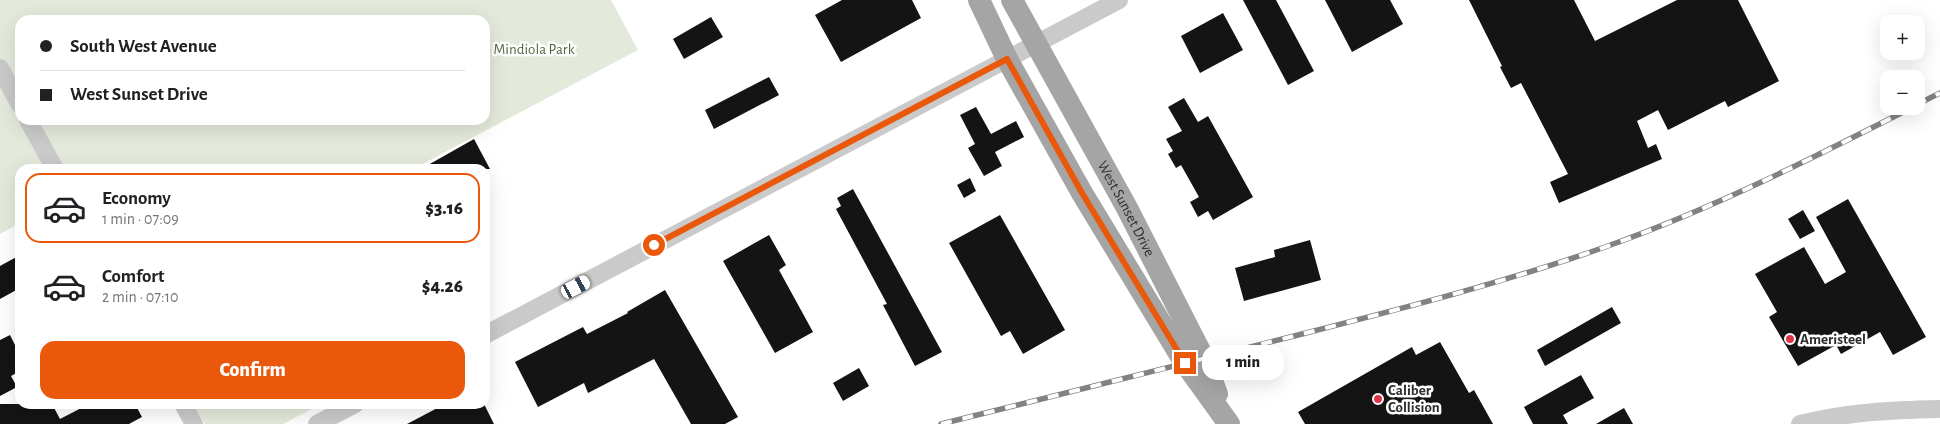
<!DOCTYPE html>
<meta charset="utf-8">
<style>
body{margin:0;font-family:"Alegreya Sans",sans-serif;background:#f2f2f2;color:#202124;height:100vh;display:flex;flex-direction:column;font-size:19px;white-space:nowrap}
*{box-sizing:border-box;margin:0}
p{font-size:16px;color:#757577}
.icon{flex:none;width:28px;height:28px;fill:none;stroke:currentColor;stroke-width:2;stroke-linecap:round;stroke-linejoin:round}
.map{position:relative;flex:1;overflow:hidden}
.details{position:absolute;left:15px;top:164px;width:475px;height:245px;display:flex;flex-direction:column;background:#fff;border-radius:15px;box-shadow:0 5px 20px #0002}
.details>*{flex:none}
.hud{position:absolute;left:15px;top:15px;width:475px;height:110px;border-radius:15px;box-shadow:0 5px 20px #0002;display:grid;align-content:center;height:110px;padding:0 25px;background:#fff}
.controls{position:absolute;left:1880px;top:15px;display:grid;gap:10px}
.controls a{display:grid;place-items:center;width:45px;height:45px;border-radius:10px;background:#fff;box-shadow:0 5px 20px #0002;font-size:25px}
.end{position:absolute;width:22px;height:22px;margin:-11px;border:6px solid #ea580c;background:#fff;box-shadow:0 0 0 2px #fff}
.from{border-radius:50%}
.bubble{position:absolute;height:35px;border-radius:15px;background:#fff;box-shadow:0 5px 20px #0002;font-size:16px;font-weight:800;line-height:35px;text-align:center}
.car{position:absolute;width:15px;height:30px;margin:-15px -8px;border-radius:6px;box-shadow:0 0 4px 1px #0007;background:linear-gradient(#fff 24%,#345 0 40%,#fff 0 76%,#345 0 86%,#fff 0)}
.hud b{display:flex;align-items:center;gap:18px;height:48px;font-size:19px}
.hud b+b{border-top:1px solid #e0e0e0}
.hud i{width:12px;height:12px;background:#202124}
ul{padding:9px 0 0;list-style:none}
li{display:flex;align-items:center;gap:15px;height:70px;margin:0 10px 8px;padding:0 15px;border:2px solid transparent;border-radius:15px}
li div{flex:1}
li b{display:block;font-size:19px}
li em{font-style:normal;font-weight:800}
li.current{border-color:#ea580c}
li>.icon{width:45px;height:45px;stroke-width:1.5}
.primary-button{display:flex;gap:10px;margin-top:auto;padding:10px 25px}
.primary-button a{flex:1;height:58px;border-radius:15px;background:#ea580c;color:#fff;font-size:20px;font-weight:800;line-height:58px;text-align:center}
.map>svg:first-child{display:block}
</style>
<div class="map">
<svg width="1940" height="424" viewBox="0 0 1940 424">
<rect width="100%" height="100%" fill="#fff"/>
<g fill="#e4eadb" fill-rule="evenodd">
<path d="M0 0H611L638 50 413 169H20V223L0 234ZM20 20H485V120H20Z"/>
<path d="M193 404H321L283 424H205Z"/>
</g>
<g fill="#141414">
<path d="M842 0H912L921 18 841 62 815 15Z"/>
<path d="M1243 0H1276L1314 71 1288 85Z"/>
<path d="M1325 0H1390L1403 24 1352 52Z"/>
<path d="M1469 0H1574L1595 41 1677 0H1738L1779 81 1728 107 1725 101 1668 130 1658 110 1637 121 1648 148 1656 144 1662 159 1559 203 1550 182 1568 174 1521 83 1511 88 1500 67 1502 66Z"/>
<path d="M1223 13 1243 50 1200 73 1181 36Z"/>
<path d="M711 17 723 37 684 59 673 39Z"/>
<path d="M769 77 779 95 714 129 705 110Z"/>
<path d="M1184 98 1198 122 1208 116 1253 197 1213 220 1208 211 1198 217 1190 202 1199 197 1181 165 1176 168 1168 154 1173 151 1166 139 1182 131 1168 107Z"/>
<path d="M976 107 991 134 1016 121 1024 137 995 152 1002 166 984 176 968 148 975 144 960 115Z"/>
<path d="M474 139 490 169H421Z"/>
<path d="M970 178 976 191 964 198 957 185Z"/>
<path d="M853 189 942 352 915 366 883 305 887 304 836 209 841 206 837 198Z"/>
<path d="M1848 199 1926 337 1893 355 1880 332 1841 354 1836 345 1798 366 1769 317 1777 312 1755 274 1804 247 1825 284 1846 272 1816 217Z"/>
<path d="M1803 210 1815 231 1800 239 1788 219Z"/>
<path d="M1000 215 1065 330 1023 354 1010 331 1001 336 949 243Z"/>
<path d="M769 235 786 265 779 270 813 332 775 353 723 261Z"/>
<path d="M1310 240 1321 280 1244 301 1235 268 1275 257 1274 250Z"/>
<path d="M20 255V288L0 299V266Z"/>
<path d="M665 290 738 417 725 424H691L654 359 588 393 584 383 538 407 515 362 583 327 587 334 628 313 627 312Z"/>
<path d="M1612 307 1621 323 1545 366 1537 350Z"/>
<path d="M10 335 20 355V371L11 376 17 387 0 396V340Z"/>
<path d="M1440 342 1469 393 1474 390 1493 424H1305L1298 412 1412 347 1416 355Z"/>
<path d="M859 368 869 386 843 401 833 383Z"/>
<path d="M1581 375 1594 398 1563 415 1568 424H1533L1524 407Z"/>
<path d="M0 404H52L60 419 89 404H135L142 417 129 424H0Z"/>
<path d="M445 404H484L494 424H407Z"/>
<path d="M1624 408 1633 424H1596Z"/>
</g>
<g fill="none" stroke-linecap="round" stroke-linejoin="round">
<g stroke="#cacaca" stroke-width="18">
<path d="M0 68 20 105"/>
<path d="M28 120 55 169"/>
<path d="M485 335 1119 0"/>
<path d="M183 404 194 424"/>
<path d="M317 424 355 404"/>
<path d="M1800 424C1847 412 1892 410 1940 409"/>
</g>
<g stroke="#a5a5a5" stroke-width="22">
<path d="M979 0 1007 59 1082 193 1185 363 1229 424"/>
<path id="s1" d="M1012 0 1127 208 1204 359 1217 394"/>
</g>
<g stroke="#828282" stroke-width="5.5">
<g id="rail">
<path d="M1916 105 1940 93"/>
<path d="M941 424C1062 394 1182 364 1302 334 1404 308 1506 282 1605 247 1712 209 1813 158 1915 106"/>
</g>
</g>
<use href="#rail" stroke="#fff" stroke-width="4" stroke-dasharray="11" stroke-linecap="butt"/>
</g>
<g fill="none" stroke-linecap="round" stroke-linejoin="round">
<path stroke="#ea580c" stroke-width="6" d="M654 245 1007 59 1082 193 1185 363"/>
</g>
<g fill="#de3647" stroke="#fff" stroke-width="2">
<circle cx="1790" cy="339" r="5"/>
<circle cx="1378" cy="399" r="5"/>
</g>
<g text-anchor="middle" stroke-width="5" stroke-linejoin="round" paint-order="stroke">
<g font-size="15" fill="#52673d" stroke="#fff">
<text x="534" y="54">Mindiola Park</text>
</g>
<g font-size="15" fill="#2d2d2d" stroke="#fff">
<text dy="5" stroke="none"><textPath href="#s1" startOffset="238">West Sunset Drive</textPath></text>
</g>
<g font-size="15" font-weight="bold" fill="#2d2d2d" stroke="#fff" text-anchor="start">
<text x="1800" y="344">Ameristeel</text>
<text x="1388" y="395">Caliber<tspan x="1388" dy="17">Collision</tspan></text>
</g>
</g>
</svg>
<div class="controls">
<a>+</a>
<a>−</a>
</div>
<i class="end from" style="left:654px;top:245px"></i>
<i class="end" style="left:1185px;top:363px"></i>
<div class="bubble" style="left:1202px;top:345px;width:82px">1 min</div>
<i class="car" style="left:576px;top:287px;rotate:62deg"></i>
<div class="hud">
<b><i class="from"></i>South West Avenue</b>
<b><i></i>West Sunset Drive</b>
</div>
<section class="details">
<ul>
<li class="current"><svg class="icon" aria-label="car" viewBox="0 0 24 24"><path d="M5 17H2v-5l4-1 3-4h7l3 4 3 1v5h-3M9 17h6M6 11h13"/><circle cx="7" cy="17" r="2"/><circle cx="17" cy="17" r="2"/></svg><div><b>Economy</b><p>1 min · 07:09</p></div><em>$3.16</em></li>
<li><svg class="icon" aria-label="car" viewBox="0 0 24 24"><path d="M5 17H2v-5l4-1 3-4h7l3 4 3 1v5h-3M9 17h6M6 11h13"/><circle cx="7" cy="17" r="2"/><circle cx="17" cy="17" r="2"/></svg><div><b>Comfort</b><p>2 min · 07:10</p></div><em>$4.26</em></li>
</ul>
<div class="primary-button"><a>Confirm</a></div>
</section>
</div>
